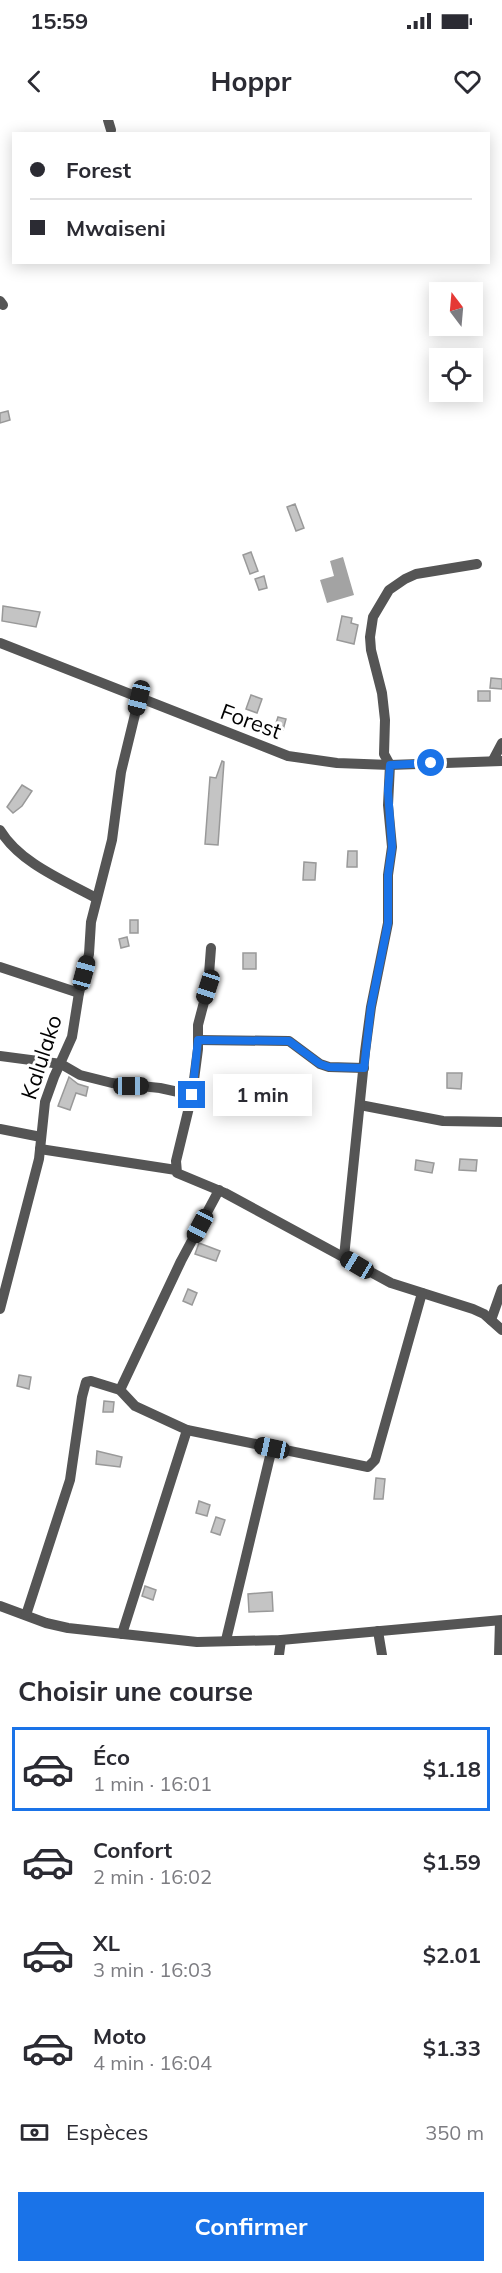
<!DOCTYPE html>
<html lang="fr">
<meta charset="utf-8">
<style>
body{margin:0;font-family:Mulish,sans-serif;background:#f2f2f3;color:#2b2b33;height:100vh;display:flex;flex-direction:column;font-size:22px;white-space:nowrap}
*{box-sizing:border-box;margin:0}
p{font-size:20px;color:#7c7c81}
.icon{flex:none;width:33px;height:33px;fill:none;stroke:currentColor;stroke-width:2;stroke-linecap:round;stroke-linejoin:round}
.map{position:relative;height:1535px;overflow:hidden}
.drawer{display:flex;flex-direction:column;background:#fff;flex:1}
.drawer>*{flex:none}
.banner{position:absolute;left:12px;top:12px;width:478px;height:132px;border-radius:0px;box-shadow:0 3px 15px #0003;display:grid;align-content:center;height:132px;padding:0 18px;background:#fff}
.needle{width:39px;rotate:344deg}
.fabs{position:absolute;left:429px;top:162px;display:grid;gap:12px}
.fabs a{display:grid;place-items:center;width:54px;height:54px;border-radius:0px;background:#fff;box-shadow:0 3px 15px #0003;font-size:30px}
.end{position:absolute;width:27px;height:27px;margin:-14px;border:8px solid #1a73e8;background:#fff;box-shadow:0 0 0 3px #fff}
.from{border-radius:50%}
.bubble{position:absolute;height:42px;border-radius:0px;background:#fff;box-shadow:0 3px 15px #0003;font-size:20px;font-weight:700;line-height:42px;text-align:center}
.car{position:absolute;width:18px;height:36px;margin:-18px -9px;border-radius:8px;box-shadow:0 0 4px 2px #0007;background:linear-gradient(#222 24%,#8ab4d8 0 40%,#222 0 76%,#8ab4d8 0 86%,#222 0)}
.banner b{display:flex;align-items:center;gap:21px;height:57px;font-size:22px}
.banner b+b{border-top:2px solid #e1e1e2}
.banner i{width:15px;height:15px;background:#2b2b33}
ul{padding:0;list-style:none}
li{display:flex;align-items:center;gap:18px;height:84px;margin:0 12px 9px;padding:0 6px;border:3px solid transparent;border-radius:0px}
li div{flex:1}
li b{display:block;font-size:22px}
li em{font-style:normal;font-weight:700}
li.on{border-color:#1a73e8}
li>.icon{width:54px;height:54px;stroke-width:1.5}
h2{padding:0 18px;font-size:27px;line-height:72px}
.pay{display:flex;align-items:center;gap:15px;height:66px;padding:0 18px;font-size:22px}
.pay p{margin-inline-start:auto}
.cta{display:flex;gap:12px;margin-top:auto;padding:12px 18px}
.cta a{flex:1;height:69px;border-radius:0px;background:#1a73e8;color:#fff;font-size:24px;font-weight:700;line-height:69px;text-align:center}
.status{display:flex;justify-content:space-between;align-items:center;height:42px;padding:0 30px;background:#fff;direction:ltr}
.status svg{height:16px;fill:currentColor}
header{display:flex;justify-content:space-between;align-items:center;height:78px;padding:0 18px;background:#fff;font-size:27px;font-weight:700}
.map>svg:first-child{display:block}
</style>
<div class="status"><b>15:59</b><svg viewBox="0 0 49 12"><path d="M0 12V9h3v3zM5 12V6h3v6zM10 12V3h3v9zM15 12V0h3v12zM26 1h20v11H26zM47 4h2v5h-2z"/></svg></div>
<header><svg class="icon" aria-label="back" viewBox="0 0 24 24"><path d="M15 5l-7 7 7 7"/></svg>Hoppr<svg class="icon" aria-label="heart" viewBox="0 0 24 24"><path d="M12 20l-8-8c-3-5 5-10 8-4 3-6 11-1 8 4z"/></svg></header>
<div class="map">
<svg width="502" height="1535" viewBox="0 0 502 1535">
<rect width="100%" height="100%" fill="#fff"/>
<path fill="#a3a3a3" d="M343 437 354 475 327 483 320 460 334 456 330 441Z"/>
<g fill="#c4c4c4" stroke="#999" stroke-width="1.5">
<path d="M8 291 10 300 0 303V293Z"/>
<path d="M295 384 304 408 296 411 287 387Z"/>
<path d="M251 432 258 451 250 454 243 435Z"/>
<path d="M264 456 267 468 259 470 255 459Z"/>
<path d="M3 486 40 492 36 507 2 501Z"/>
<path d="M342 496 352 498 351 503 358 505 354 524 337 520Z"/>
<path d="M491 558 502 559V569L490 568Z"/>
<rect x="478" y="571" width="12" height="10"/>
<path d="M251 575 262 579 257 593 246 589Z"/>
<path d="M278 597 286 599 283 610 275 606Z"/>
<path d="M222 641 224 642 218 725 205 724 210 657 216 658Z"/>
<path d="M22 665 32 671 22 686 13 693 7 687Z"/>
<path d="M348 731H357V747H347Z"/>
<path d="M304 742 316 743 315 760H303Z"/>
<rect x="130" y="800" width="8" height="13"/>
<path d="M127 817 129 826 121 828 119 819Z"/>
<rect x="243" y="833" width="13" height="16"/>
<path d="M447 953H462L461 969 447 968Z"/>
<path d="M69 957 78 964 88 967 86 976 76 973 70 990 58 986Z"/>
<path d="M460 1039 477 1040 476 1051 459 1050Z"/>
<path d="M416 1040 434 1043 432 1053 415 1050Z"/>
<path d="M199 1123 220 1131 216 1141 195 1134Z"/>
<path d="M188 1169 197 1173 192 1185 183 1181Z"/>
<path d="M19 1255 31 1257 29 1269 17 1266Z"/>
<path d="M104 1281 114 1282 113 1292H103Z"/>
<path d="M97 1331 122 1337 120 1347 96 1344Z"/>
<path d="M376 1358 385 1359 383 1379H374Z"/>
<path d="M199 1381 210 1385 207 1396 196 1393Z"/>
<path d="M216 1397 225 1400 220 1415 211 1412Z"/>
<path d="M145 1466 156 1470 153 1480 142 1476Z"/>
<path d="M272 1472 273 1491 249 1492 248 1474Z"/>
</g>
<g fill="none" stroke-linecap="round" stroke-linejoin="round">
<g stroke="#555" stroke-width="10">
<path d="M108 0 111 10"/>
<path d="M0 181 3 185"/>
<path d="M0 523 288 636 337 643 390 645 502 641"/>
<path d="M493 640 502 623"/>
<path d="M0 710C20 743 63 760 96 778"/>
<path d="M211 828 208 867 198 905V929L192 975 176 1041 177 1053 225 1073 391 1163 473 1189 484 1194 502 1210"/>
<path d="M0 847 79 873"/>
<path d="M198 920 289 921 320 944 329 947 364 948"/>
<path d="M0 936 61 944 80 955 112 963 160 968 192 975"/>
<path d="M360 985 443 1001 502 1002"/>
<path d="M0 1009 41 1017"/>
<path d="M40 1029 176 1050"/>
<path d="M344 1137 365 932 371 887 388 803V755L392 727 388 685 390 645 384 634 385 600 382 573 371 530 370 517 373 497 389 470 405 459 416 454 477 444"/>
<path d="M0 1189 39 1039 45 982 54 957 72 917 79 873 89 834 91 802 112 720 121 652 139 578"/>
<path d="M491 1200 502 1169"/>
<path d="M120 1270 181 1141 219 1070"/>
<path d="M0 1486 46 1503 68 1508 197 1522 281 1520 502 1500"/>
<path d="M26 1495 70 1360 82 1277 86 1262 91 1261 120 1270 135 1286 187 1310 368 1347 375 1340 422 1173"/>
<path d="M378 1511 382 1535"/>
<path d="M122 1514 187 1310"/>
<path d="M226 1520 272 1328"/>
<path d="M279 1535 281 1520"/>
<path d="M499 1535 500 1501"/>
</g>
</g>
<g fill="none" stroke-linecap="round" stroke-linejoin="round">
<path stroke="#1a73e8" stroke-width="8" d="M192 975 198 920 289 921 320 944 329 947 364 948 371 887 388 803V755L392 727 388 671 390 645 431 643"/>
</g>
<g text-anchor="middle" stroke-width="6" stroke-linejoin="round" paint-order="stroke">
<g font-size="22" fill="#000" stroke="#fff">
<text transform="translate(251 601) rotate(20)" y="8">Forest</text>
<text transform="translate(41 937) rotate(-72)" y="8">Kalulako</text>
</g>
</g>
</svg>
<div class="fabs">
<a><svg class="needle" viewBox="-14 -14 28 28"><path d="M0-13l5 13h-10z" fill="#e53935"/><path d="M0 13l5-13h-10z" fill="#7c7c81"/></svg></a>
<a><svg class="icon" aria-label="locate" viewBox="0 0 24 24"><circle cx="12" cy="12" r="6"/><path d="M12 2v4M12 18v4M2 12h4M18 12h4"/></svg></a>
</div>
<i class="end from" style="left:431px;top:643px"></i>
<i class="end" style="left:192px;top:975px"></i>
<div class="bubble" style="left:213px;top:954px;width:99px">1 min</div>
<i class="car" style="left:139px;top:578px;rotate:194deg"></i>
<i class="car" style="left:84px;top:853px;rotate:15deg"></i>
<i class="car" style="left:208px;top:867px;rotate:198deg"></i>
<i class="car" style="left:131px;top:966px;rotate:90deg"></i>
<i class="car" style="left:200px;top:1106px;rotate:208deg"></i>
<i class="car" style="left:357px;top:1145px;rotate:301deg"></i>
<i class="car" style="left:272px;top:1328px;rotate:282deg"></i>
<div class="banner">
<b><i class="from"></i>Forest</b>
<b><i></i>Mwaiseni</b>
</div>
</div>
<section class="drawer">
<h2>Choisir une course</h2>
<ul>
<li class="on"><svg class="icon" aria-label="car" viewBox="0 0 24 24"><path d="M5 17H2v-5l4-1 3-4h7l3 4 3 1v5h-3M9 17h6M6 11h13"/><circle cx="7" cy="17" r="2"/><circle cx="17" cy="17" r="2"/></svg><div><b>Éco</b><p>1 min · 16:01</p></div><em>$1.18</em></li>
<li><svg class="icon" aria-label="car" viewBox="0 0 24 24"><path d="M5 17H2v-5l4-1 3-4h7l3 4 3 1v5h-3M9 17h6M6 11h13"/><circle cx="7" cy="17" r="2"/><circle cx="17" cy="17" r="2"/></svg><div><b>Confort</b><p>2 min · 16:02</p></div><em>$1.59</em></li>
<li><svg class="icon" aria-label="car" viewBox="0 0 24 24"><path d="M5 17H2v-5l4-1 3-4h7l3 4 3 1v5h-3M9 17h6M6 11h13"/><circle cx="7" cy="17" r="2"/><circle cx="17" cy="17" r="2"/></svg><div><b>XL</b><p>3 min · 16:03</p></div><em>$2.01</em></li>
<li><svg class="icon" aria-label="car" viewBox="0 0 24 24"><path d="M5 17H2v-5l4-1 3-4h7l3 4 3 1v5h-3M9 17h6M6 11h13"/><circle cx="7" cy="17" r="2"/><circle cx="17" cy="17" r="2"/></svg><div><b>Moto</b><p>4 min · 16:04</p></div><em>$1.33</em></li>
</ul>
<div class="pay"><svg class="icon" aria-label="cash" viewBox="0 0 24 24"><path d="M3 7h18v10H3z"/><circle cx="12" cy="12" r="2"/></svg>Espèces<p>350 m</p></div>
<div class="cta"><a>Confirmer</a></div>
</section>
